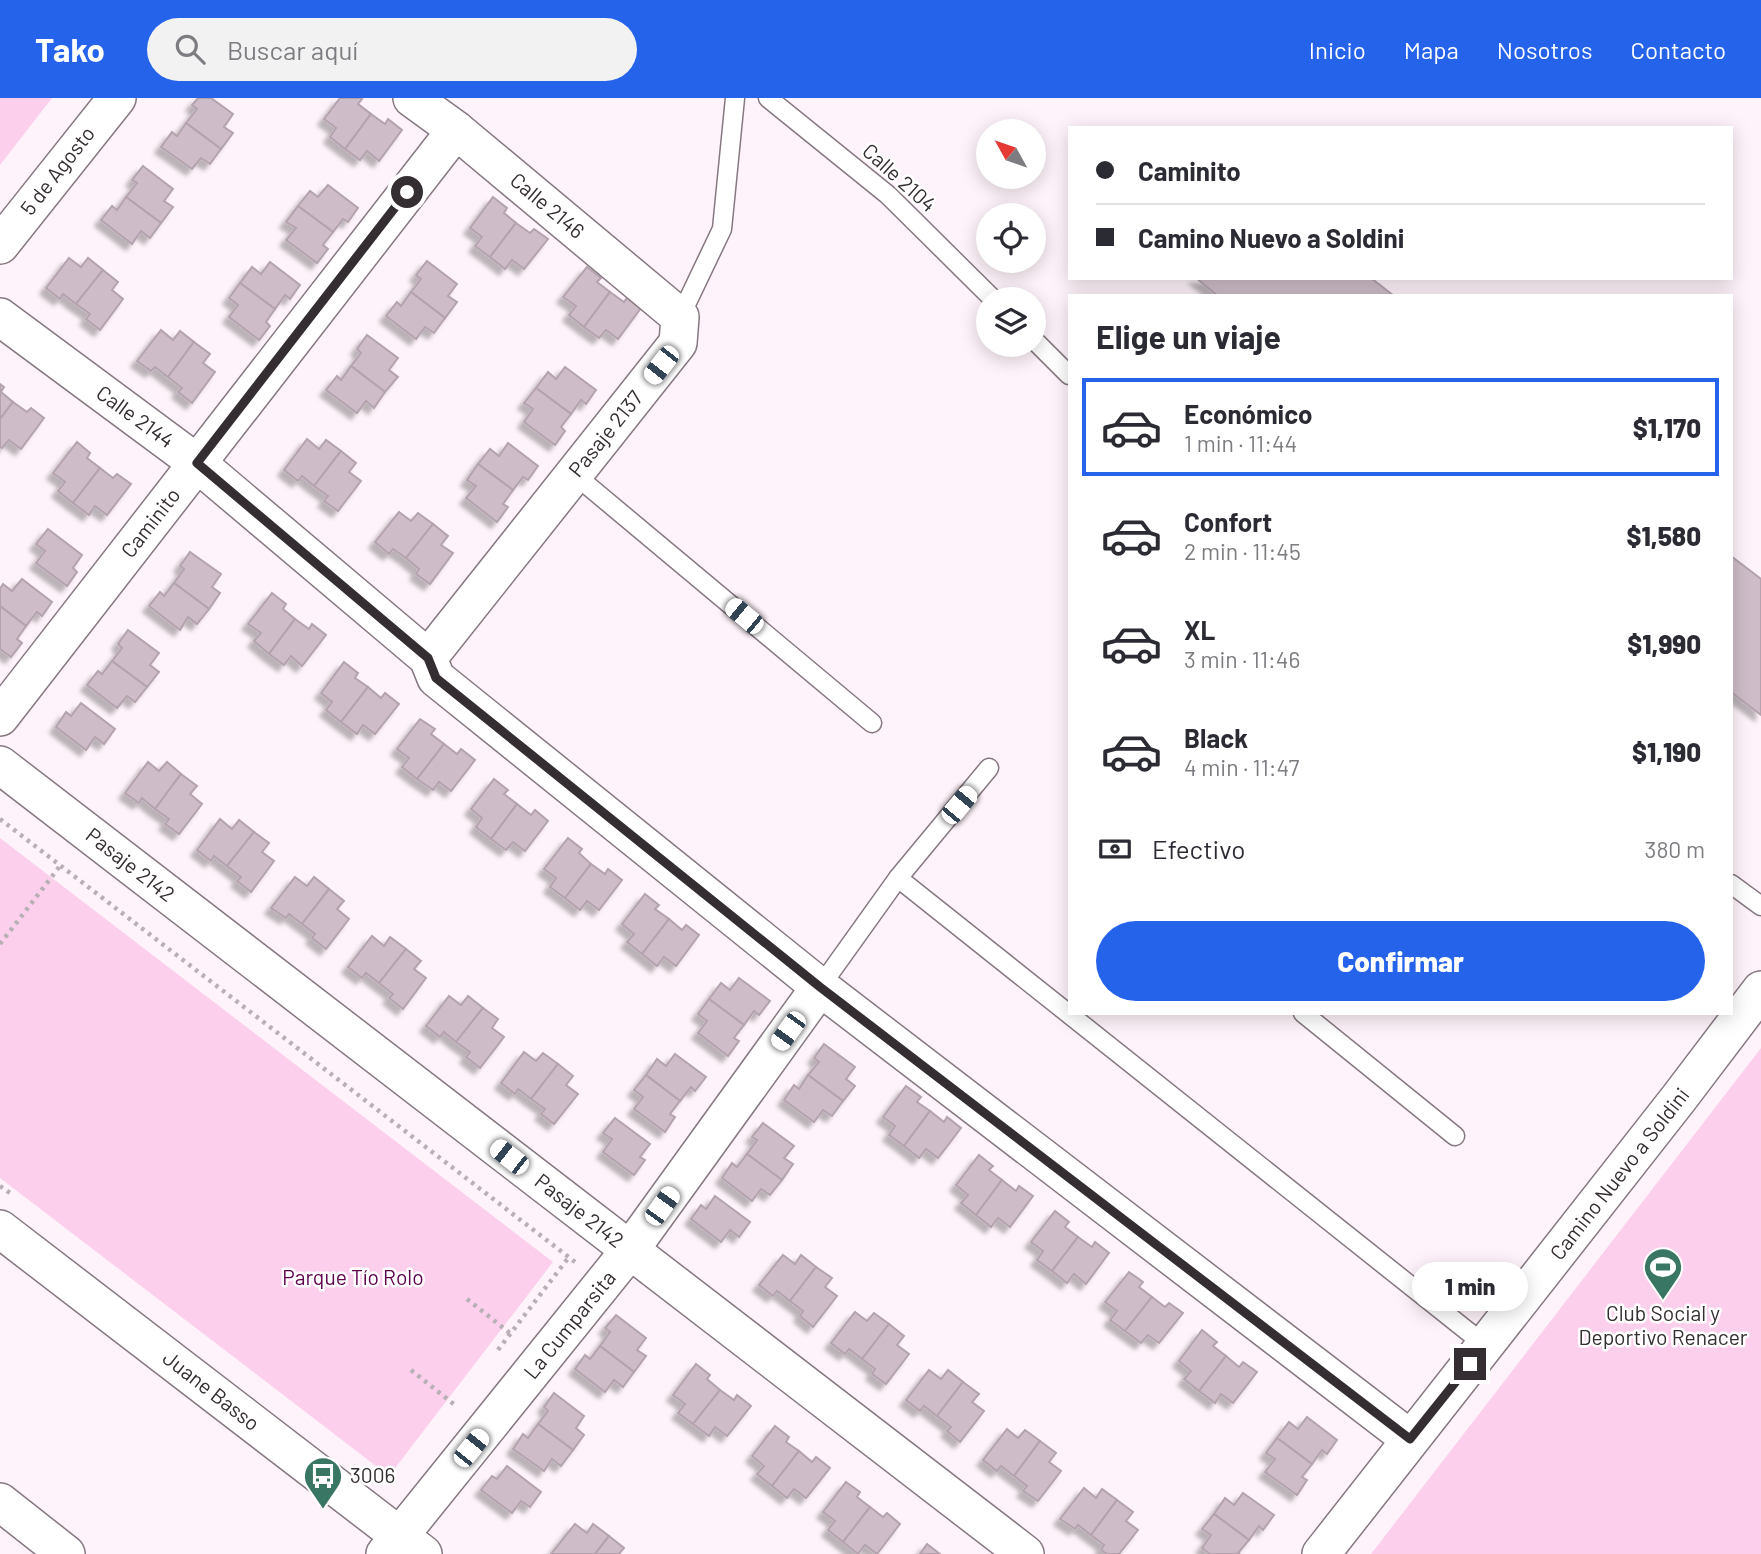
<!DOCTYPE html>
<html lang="es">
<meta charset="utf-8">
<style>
body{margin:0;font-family:Barlow,sans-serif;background:#f2f2f3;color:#2b2b33;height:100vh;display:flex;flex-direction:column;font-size:26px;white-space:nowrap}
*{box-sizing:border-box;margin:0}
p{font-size:23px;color:#7c7c81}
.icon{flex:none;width:38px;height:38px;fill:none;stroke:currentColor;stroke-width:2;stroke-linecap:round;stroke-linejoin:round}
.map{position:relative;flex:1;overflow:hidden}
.panel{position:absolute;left:1068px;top:196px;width:665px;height:721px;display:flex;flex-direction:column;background:#fff;border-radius:0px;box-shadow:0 4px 18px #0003}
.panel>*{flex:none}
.top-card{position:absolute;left:1068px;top:28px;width:665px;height:154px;border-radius:0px;box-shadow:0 4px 18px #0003;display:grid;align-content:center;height:154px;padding:0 28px;background:#fff}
.needle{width:46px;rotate:310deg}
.buttons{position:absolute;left:976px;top:21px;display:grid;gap:14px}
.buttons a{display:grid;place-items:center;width:70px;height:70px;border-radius:50%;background:#fff;box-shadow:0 4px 18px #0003;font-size:35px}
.end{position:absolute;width:32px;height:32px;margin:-16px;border:9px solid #342d31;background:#fff;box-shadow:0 0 0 4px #fff}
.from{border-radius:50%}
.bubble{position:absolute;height:49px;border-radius:24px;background:#fff;box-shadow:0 4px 18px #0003;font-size:23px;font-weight:800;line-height:49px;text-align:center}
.car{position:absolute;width:21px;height:42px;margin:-21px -10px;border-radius:9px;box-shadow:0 0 5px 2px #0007;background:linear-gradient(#fff 24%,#345 0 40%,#fff 0 76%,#345 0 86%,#fff 0)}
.top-card b{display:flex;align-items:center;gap:24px;height:66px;font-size:26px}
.top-card b+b{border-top:2px solid #e1e1e2}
.top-card i{width:18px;height:18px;background:#2b2b33}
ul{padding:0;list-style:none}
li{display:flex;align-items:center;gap:21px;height:98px;margin:0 14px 10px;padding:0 14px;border:4px solid transparent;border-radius:0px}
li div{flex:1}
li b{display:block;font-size:26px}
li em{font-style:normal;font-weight:800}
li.active{border-color:#2563eb}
li>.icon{width:63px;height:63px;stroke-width:1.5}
h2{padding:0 28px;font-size:32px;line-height:84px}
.pay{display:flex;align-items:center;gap:18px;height:77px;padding:0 28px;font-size:26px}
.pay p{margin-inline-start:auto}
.button{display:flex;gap:14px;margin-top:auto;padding:14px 28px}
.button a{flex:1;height:80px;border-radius:42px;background:#2563eb;color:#fff;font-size:28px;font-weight:800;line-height:80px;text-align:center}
header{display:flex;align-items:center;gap:42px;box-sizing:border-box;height:98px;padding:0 35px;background:#2563eb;color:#fff}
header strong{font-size:33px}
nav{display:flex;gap:38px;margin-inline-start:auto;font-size:24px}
.search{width:490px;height:63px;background:#f2f2f3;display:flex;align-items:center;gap:18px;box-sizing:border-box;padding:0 24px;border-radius:38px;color:#7c7c81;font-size:26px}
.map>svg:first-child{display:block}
</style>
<header>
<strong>Tako</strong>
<div class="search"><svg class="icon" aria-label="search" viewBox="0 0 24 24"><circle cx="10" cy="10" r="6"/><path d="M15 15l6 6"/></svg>Buscar aquí</div>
<nav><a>Inicio</a><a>Mapa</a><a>Nosotros</a><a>Contacto</a></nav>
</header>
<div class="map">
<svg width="1761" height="1456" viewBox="0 0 1761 1456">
<defs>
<filter id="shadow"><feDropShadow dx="-6" dy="6" stdDeviation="2" flood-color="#0004"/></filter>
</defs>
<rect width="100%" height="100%" fill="#fef3fa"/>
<g fill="#fcd0ed">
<path d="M0 0H52L0 67Z"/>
<path d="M0 740 553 1164 389 1378 0 1080Z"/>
<path d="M1761 950V1456H1371Z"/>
</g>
<g fill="#cebdc8" stroke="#b4a3ae" stroke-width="2" filter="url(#shadow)">
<path d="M198 0H211L233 16 224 29 233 35 221 51 186 25 197 11 192 7Z"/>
<path d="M340 0H360L362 1 358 6 371 16 345 51 330 39 336 30 324 21Z"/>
<path d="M371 16 385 26 388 21 402 32 379 63 367 53 360 62 345 51Z"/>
<path d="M186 25 221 51 210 66 201 60 192 71 161 49 172 34 177 38Z"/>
<path d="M143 68 173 91 164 103 173 109 161 125 126 99 137 85 132 82Z"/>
<path d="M328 87 358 110 348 124 343 121 333 134 298 108 310 93 318 99Z"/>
<path d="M126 99 161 125 150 140 141 133 132 146 101 122 112 108 117 112Z"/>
<path d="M493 99 507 110 504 115 516 125 490 159 475 148 482 139 470 130Z"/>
<path d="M298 108 333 134 323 147 328 151 317 165 286 142 296 130 286 124Z"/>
<path d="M516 125 530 135 534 131 548 141 524 171 512 162 505 171 490 159Z"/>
<path d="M69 160 81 169 88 160 103 172 76 206 63 196 60 201 46 190Z"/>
<path d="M427 163 457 186 448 198 457 204 445 220 411 194 421 181 416 177Z"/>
<path d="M270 164 300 187 290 201 285 197 275 211 240 185 252 169 261 176Z"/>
<path d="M587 169 601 180 597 184 610 194 584 229 569 217 576 208 563 199Z"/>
<path d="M103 172 118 184 112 192 123 201 100 232 86 221 90 216 76 206Z"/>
<path d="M1196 180H1371L1394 198H1218Z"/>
<path d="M240 185 275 211 266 224 270 228 259 242 229 219 238 207 229 200Z"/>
<path d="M411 194 445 220 434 235 425 229 416 241 386 218 397 204 401 208Z"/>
<path d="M610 194 624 204 627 200 641 210 618 241 606 232 599 240 584 229Z"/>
<path d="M161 232 173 242 180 233 194 244 168 279 155 269 151 273 137 263Z"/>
<path d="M367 237 398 260 389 272 398 279 385 294 351 268 361 255 357 251Z"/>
<path d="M194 244 210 256 203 265 215 274 192 305 178 294 182 290 168 279Z"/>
<path d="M351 268 385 294 374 310 366 303 357 315 326 292 337 278 341 282Z"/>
<path d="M565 269 596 292 586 306 581 302 571 316 536 290 548 274 556 281Z"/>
<path d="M0 286 4 289 1 294 13 304 0 321Z"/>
<path d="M536 290 571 316 561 329 565 333 555 347 524 324 533 311 524 305Z"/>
<path d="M13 304 27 314 31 310 44 320 21 351 9 342 2 350 0 349V321Z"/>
<path d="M307 341 319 351 326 342 341 353 314 388 302 378 298 383 284 372Z"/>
<path d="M77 344 90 355 87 360 100 370 73 405 58 393 65 384 53 375Z"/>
<path d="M508 345 538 368 528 382 523 379 513 392 478 366 490 351 499 358Z"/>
<path d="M341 353 356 365 349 374 361 383 338 413 324 403 328 398 314 388Z"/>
<path d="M478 366 513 392 503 406 508 409 497 424 466 400 476 388 467 382Z"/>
<path d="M100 370 113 380 117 376 131 386 107 417 95 408 89 417 73 405Z"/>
<path d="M399 414 411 423 418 415 433 426 406 460 393 451 389 456 375 444Z"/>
<path d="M433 426 448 438 441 447 453 455 430 486 416 476 419 471 406 460Z"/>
<path d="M48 431 82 457 73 470 77 474 67 488 36 465 45 453 36 446Z"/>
<path d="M190 454 221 476 212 489 220 495 209 511 174 485 184 471 180 468Z"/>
<path d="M1731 458 1761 481V617L1731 594Z"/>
<path d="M22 481 52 504 42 518 37 514 26 528 0 508V491L3 486 12 493Z"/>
<path d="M174 485 209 511 197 526 188 519 180 532 149 508 160 494 164 498Z"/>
<path d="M272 495 286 506 283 511 295 521 269 556 254 543 261 535 248 526Z"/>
<path d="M0 508 26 528 17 541 22 545 11 559 0 551Z"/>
<path d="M295 521 309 531 312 526 326 537 302 568 291 558 284 567 269 556Z"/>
<path d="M128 532 159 555 150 567 159 574 147 589 112 563 122 550 118 546Z"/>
<path d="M112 563 147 589 135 604 127 598 117 610 87 587 98 573 102 576Z"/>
<path d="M344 564 358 575 355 580 368 589 341 624 326 612 332 604 321 595Z"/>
<path d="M368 589 381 600 385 595 399 606 375 636 363 627 357 636 341 624Z"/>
<path d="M81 605 115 631 104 646 95 639 86 652 56 629 66 614 71 618Z"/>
<path d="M420 621 435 631 431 636 444 646 417 681 402 669 409 660 397 651Z"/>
<path d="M444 646 457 656 461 651 475 662 451 693 439 684 433 692 417 681Z"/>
<path d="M148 664 159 673 167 664 181 676 155 711 142 700 139 705 125 695Z"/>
<path d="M181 676 197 688 190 696 202 706 179 736 165 726 169 721 155 711Z"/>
<path d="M494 681 508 692 504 696 517 706 491 741 476 729 482 720 471 711Z"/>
<path d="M517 706 531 717 535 712 548 723 525 753 513 744 506 752 491 741Z"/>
<path d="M220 721 232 731 239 722 254 734 227 768 214 758 211 763 197 752Z"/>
<path d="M254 734 269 745 262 754 274 763 251 794 237 783 241 779 227 768Z"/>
<path d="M568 740 582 751 579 755 591 766 565 800 550 789 556 780 544 771Z"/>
<path d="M591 766 605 776 608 771 622 782 599 812 587 803 580 812 565 800Z"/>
<path d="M295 779 307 788 314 779 329 791 302 826 289 816 286 820 271 810Z"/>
<path d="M329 791 344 803 337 811 349 821 326 851 312 840 315 836 302 826Z"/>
<path d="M645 796 659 807 655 811 669 821 642 856 627 844 634 836 622 826Z"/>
<path d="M669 821 682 832 686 827 699 837 676 868 664 859 657 868 642 856Z"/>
<path d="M372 838 384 848 390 839 406 851 379 885 366 875 362 880 348 869Z"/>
<path d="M406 851 421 863 414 871 426 880 403 911 389 900 393 896 379 885Z"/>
<path d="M739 880 770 903 759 917 754 913 744 927 709 901 721 885 730 892Z"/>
<path d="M449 898 461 907 468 898 483 910 456 944 444 934 440 939 426 928Z"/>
<path d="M709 901 744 927 734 940 739 943 728 958 698 935 707 923 698 916Z"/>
<path d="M483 910 498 921 492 930 504 939 480 970 466 959 470 954 456 944Z"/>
<path d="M824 946 855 969 846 981 855 988 843 1003 808 977 819 964 814 960Z"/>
<path d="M524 954 536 963 543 955 558 966 531 1001 518 991 515 996 501 985Z"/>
<path d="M675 956 706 979 695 993 691 989 680 1003 646 977 657 961 666 968Z"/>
<path d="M558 966 573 978 566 987 578 996 554 1026 541 1016 545 1011 531 1001Z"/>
<path d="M646 977 680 1003 670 1016 675 1019 665 1034 634 1011 643 999 634 992Z"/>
<path d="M808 977 843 1003 832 1018 823 1012 814 1024 784 1002 794 987 799 991Z"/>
<path d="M906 988 921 999 917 1004 930 1013 904 1048 889 1037 895 1028 883 1019Z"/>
<path d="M930 1013 944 1024 947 1019 961 1030 938 1060 926 1051 919 1060 904 1048Z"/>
<path d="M615 1020 650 1046 640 1059 645 1062 634 1077 603 1054 612 1041 603 1035Z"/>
<path d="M763 1025 794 1048 784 1060 793 1066 782 1082 747 1056 757 1042 752 1039Z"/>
<path d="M747 1056 782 1082 770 1097 761 1091 752 1103 722 1080 732 1065 737 1069Z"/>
<path d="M979 1057 993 1068 989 1072 1002 1082 976 1117 961 1105 968 1097 956 1087Z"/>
<path d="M1002 1082 1016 1093 1019 1088 1033 1098 1010 1129 998 1120 991 1129 976 1117Z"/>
<path d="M715 1098 750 1124 739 1139 730 1132 721 1144 691 1121 701 1107 706 1111Z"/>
<path d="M1055 1113 1069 1124 1065 1129 1078 1139 1052 1173 1037 1162 1043 1153 1031 1144Z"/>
<path d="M1078 1139 1092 1149 1095 1144 1109 1155 1086 1186 1074 1176 1067 1185 1052 1173Z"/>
<path d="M783 1157 795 1166 801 1157 816 1169 790 1203 777 1193 773 1198 759 1187Z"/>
<path d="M816 1169 832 1180 825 1189 837 1198 813 1229 800 1218 803 1213 790 1203Z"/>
<path d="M1129 1174 1143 1184 1139 1189 1152 1199 1125 1233 1110 1222 1117 1213 1105 1204Z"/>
<path d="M1152 1199 1165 1209 1169 1205 1183 1215 1159 1245 1148 1237 1141 1245 1125 1233Z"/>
<path d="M855 1214 867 1223 874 1215 889 1226 862 1261 849 1251 845 1256 831 1245Z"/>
<path d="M616 1217 646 1240 637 1252 646 1258 634 1274 600 1248 610 1234 605 1230Z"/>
<path d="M889 1226 904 1238 897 1247 909 1256 886 1286 872 1276 875 1271 862 1261Z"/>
<path d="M1202 1232 1217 1244 1213 1248 1226 1258 1199 1293 1184 1281 1191 1273 1179 1263Z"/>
<path d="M600 1248 634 1274 623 1289 614 1282 605 1294 575 1271 585 1257 590 1261Z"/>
<path d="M1226 1258 1239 1269 1243 1264 1257 1274 1233 1305 1221 1296 1215 1305 1199 1293Z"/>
<path d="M696 1266 710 1277 707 1281 720 1292 693 1326 678 1315 685 1306 673 1297Z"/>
<path d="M929 1272 941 1281 948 1272 963 1284 937 1318 924 1308 920 1313 906 1302Z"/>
<path d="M963 1284 979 1296 972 1304 984 1313 960 1344 947 1333 951 1329 937 1318Z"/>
<path d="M720 1292 734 1302 737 1297 751 1308 727 1338 715 1329 709 1338 693 1326Z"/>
<path d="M554 1295 584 1318 576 1330 584 1337 573 1352 538 1326 548 1313 544 1309Z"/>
<path d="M1307 1319 1337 1342 1327 1356 1322 1352 1312 1366 1277 1340 1289 1324 1298 1331Z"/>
<path d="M538 1326 573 1352 561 1368 552 1361 544 1373 513 1351 523 1336 528 1340Z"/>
<path d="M775 1328 789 1339 786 1344 799 1353 772 1388 757 1376 764 1368 752 1358Z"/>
<path d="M1007 1331 1018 1340 1025 1332 1040 1343 1014 1378 1001 1368 997 1373 983 1362Z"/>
<path d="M1277 1340 1312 1366 1302 1379 1307 1382 1297 1397 1265 1374 1275 1361 1266 1355Z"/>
<path d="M1040 1343 1056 1355 1049 1364 1061 1373 1038 1403 1023 1393 1027 1388 1014 1378Z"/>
<path d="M799 1353 812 1364 816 1359 830 1370 806 1400 794 1391 787 1400 772 1388Z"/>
<path d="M507 1368 541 1394 530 1409 521 1403 512 1415 481 1392 492 1378 497 1381Z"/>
<path d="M846 1384 860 1394 857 1399 870 1409 843 1444 828 1432 835 1423 823 1414Z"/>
<path d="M1084 1390 1096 1400 1102 1391 1117 1402 1091 1437 1078 1427 1075 1431 1060 1421Z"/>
<path d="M1243 1395 1274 1417 1263 1432 1259 1428 1249 1442 1214 1416 1225 1400 1234 1407Z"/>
<path d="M1117 1402 1133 1414 1126 1423 1138 1432 1119 1456H1107L1101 1452 1104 1447 1091 1437Z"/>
<path d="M870 1409 883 1419 887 1415 900 1426 877 1456 865 1447 858 1456 843 1444Z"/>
<path d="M1214 1416 1249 1442 1238 1455 1240 1456H1210L1202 1450 1211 1437 1202 1431Z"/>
<path d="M575 1426 587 1435 593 1426 609 1438 595 1456H551Z"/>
<path d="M609 1438 624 1450 619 1456H595Z"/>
<path d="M927 1446 940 1456H920Z"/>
</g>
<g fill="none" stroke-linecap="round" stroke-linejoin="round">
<g stroke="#867781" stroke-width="21">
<g id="lane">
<path d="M768 0 888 97 993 201"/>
<path d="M680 219 722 131 735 0"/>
<path d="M1034 242 1069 277"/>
<path d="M574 376 872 625"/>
<path d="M898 780 1485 1247"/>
<path d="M1731 786 1761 808"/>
<path d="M820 889 898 780 989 670"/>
<path d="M1303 915 1455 1038"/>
</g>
</g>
<g stroke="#867781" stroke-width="40">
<g id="street">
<path d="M412 0 456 32 680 219 678 245 428 560"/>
<path d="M0 147 117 0"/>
<path d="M0 219 197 365 428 560 436 580 820 889 1410 1341"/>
<path d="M0 619 456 32"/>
<path d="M0 667 1025 1456"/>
<path d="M0 1131 423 1456"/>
<path d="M0 1404 66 1456"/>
<path d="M385 1456 630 1152 820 889"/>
<path d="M1321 1456 1679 1000 1761 892"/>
</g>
</g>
<g stroke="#b9b0b6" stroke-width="4.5" stroke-dasharray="3.5 5" stroke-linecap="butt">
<path d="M0 721 575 1164"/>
<path d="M0 846 60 768"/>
<path d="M0 1088 10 1095"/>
<path d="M467 1201 511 1236"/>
<path d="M498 1252 569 1159"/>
<path d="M411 1272 456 1308"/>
</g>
<use href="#lane" stroke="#fff" stroke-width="18"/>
<use href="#street" stroke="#fff" stroke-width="37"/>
</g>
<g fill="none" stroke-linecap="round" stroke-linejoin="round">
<path stroke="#342d31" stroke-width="9" d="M407 94 197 365 428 560 436 580 820 889 1410 1341 1470 1266"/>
</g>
<defs>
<g id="stadium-pin" transform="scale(2.0125)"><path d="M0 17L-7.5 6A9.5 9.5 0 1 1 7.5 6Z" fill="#397663" stroke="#fff"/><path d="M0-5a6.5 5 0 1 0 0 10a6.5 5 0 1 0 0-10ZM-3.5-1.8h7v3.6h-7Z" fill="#fff"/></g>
<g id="bus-pin" transform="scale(2.0125)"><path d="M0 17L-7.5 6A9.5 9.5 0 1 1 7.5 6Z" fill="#397663" stroke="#fff"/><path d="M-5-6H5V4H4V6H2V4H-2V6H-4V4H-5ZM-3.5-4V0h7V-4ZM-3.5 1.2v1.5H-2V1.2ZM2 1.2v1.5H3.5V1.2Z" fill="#fff"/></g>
</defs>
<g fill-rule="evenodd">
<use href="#stadium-pin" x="1663" y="1169"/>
<use href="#bus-pin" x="323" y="1378"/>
</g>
<g text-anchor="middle" stroke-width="5" stroke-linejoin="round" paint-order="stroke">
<g font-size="21" fill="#342d31" stroke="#fff">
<text transform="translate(58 73) rotate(-52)" y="7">5 de Agosto</text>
<text transform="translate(899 80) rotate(42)" y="7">Calle 2104</text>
<text transform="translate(547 108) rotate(40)" y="7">Calle 2146</text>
<text transform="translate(135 319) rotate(36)" y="7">Calle 2144</text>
<text transform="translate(606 336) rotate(-51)" y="7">Pasaje 2137</text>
<text transform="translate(151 425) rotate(-52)" y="7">Caminito</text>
<text transform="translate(130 767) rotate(38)" y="7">Pasaje 2142</text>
<text transform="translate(1620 1076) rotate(-52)" y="7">Camino Nuevo a Soldini</text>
<text transform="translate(579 1113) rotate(38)" y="7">Pasaje 2142</text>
<text transform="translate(570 1227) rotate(-51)" y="7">La Cumparsita</text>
<text transform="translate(211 1293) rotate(38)" y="7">Juane Basso</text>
</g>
<g font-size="21" fill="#5e004c" stroke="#fff">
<text x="353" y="1187">Parque Tío Rolo</text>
</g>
<g font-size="21" fill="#342d31" stroke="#fff">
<text x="1663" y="1223">Club Social y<tspan x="1663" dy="24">Deportivo Renacer</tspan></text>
<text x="350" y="1385" text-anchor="start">3006</text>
</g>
</g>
</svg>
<div class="buttons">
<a><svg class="needle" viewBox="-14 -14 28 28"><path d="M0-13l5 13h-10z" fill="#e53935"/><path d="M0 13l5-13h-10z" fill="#7c7c81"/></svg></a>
<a><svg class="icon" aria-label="locate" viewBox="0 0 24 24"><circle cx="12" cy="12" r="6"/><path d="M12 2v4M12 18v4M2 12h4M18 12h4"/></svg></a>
<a><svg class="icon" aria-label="layers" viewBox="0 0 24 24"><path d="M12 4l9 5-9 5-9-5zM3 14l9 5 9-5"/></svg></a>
</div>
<i class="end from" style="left:407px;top:94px"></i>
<i class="end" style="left:1470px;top:1266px"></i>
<div class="bubble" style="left:1412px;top:1164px;width:116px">1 min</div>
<i class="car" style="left:661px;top:267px;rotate:218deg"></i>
<i class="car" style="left:744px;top:518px;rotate:310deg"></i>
<i class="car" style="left:959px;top:707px;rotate:40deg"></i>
<i class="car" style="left:788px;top:933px;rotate:216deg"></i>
<i class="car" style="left:509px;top:1059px;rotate:308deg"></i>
<i class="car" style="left:662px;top:1108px;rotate:36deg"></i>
<i class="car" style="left:471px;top:1350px;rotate:39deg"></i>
<div class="top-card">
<b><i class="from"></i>Caminito</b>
<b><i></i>Camino Nuevo a Soldini</b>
</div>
<section class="panel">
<h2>Elige un viaje</h2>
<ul>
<li class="active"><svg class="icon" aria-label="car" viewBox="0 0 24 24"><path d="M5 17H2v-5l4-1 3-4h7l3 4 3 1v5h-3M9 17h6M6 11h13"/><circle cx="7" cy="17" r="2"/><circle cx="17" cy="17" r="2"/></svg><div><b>Económico</b><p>1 min · 11:44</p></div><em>$1,170</em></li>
<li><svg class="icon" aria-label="car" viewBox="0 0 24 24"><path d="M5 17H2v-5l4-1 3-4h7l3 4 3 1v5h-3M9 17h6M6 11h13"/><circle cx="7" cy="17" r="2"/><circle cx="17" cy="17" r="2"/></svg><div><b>Confort</b><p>2 min · 11:45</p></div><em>$1,580</em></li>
<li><svg class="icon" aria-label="car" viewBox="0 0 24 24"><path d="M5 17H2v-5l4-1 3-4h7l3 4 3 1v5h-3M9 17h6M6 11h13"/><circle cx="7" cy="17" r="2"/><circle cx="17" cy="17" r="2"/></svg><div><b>XL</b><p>3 min · 11:46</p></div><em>$1,990</em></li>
<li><svg class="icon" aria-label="car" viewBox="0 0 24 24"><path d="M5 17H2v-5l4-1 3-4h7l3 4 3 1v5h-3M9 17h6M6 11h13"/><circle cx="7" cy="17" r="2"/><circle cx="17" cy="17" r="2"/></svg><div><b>Black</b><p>4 min · 11:47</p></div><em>$1,190</em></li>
</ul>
<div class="pay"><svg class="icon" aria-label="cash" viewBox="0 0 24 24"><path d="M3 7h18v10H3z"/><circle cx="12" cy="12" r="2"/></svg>Efectivo<p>380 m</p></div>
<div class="button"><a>Confirmar</a></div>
</section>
</div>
